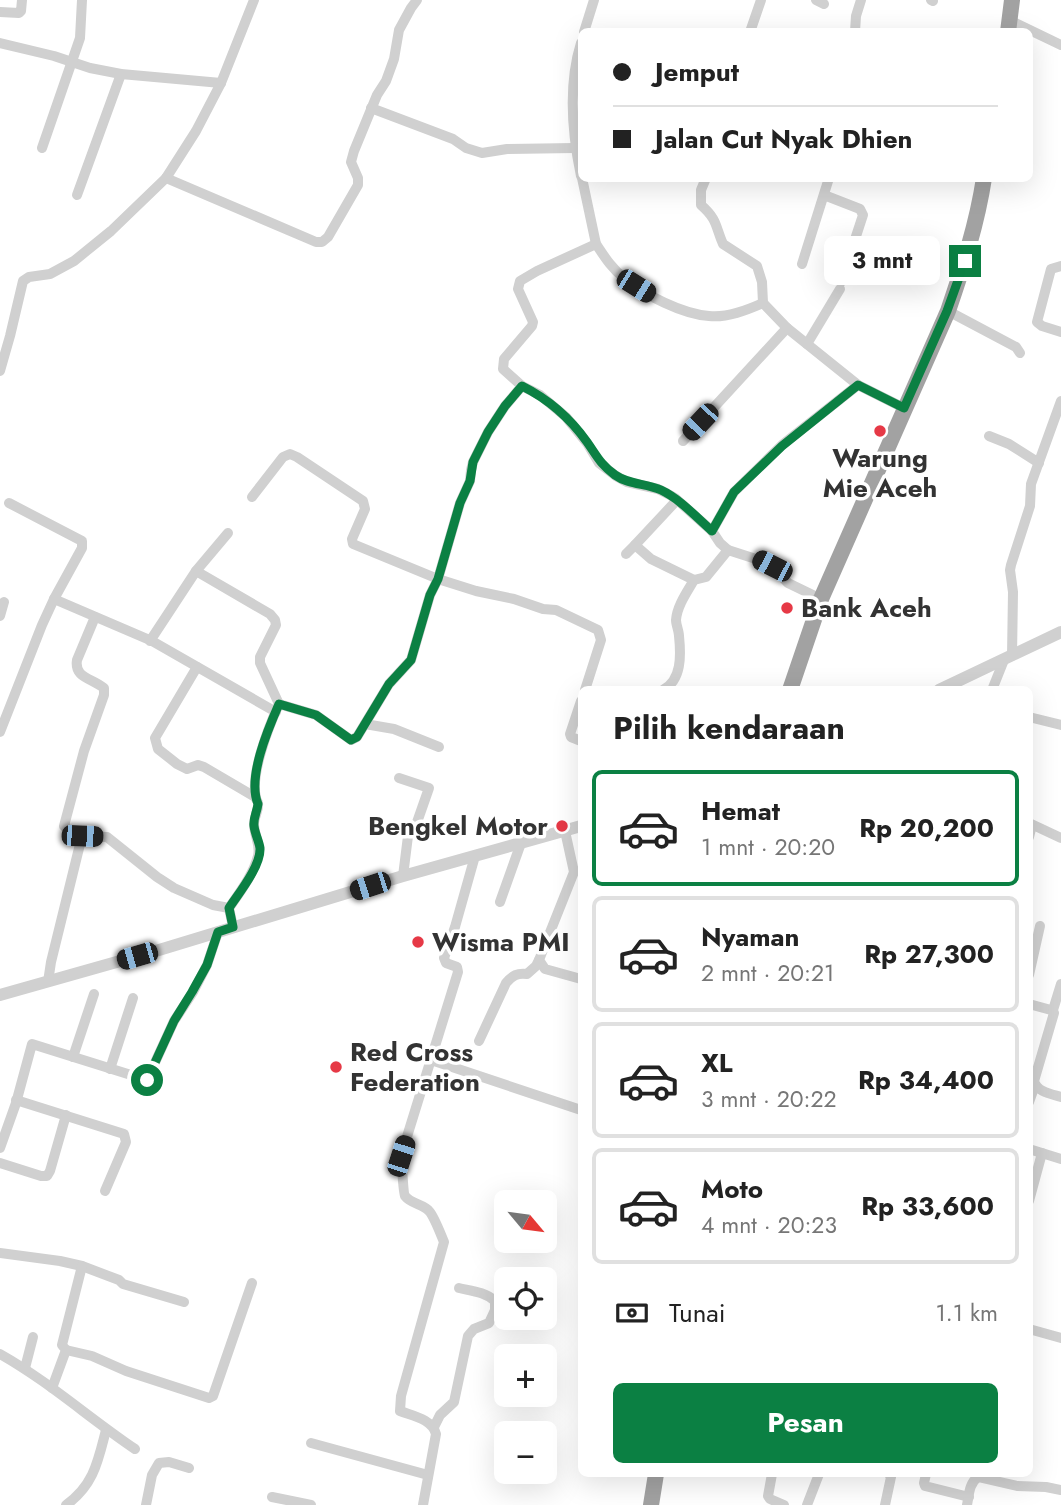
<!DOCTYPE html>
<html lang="id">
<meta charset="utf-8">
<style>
body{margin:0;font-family:Jost,sans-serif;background:#f2f2f2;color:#222;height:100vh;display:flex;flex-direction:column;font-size:26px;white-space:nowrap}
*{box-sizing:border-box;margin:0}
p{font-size:23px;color:#767676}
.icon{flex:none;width:38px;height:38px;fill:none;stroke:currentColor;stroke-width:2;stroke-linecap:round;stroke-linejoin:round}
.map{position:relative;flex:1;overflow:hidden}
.panel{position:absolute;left:578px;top:686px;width:455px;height:791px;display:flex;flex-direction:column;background:#fff;border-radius:10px;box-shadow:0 7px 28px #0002}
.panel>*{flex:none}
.banner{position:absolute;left:578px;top:28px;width:455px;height:154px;border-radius:10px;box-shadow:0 7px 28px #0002;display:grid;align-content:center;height:154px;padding:0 35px;background:#fff}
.needle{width:46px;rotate:119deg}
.tools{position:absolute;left:494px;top:1190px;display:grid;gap:14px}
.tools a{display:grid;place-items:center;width:63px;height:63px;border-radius:10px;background:#fff;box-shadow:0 7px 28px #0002;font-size:35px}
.end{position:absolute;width:32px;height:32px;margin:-16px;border:9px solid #0b8043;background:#fff;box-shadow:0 0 0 4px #fff}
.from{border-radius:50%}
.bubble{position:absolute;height:49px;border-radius:10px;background:#fff;box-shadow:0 7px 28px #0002;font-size:23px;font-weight:700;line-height:49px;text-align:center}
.car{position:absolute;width:21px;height:42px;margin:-21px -10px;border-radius:9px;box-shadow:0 0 5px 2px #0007;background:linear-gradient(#222 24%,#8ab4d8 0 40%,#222 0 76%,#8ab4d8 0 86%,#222 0)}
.banner b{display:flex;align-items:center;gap:24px;height:66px;font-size:26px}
.banner b+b{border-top:2px solid #e0e0e0}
.banner i{width:18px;height:18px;background:#222}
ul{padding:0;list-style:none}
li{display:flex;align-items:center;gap:21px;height:116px;margin:0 14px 10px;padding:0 21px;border:4px solid #e0e0e0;border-radius:10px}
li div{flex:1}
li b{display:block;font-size:26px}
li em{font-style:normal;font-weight:700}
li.on{border-color:#0b8043}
li>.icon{width:63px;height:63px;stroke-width:1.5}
h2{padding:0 35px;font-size:32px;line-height:84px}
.pay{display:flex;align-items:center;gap:18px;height:77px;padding:0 35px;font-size:26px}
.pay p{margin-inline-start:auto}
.primary-button{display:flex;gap:14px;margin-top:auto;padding:14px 35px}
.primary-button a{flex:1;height:80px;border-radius:10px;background:#0b8043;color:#fff;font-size:28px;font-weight:700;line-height:80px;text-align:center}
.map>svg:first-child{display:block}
</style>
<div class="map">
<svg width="1061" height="1505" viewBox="0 0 1061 1505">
<rect width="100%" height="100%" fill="#fff"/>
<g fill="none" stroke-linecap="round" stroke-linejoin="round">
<g stroke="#d0d0d0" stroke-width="10">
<path d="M816 0 824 4"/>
<path d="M931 0 933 1"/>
<path d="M0 12 19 13 21 11 22 0"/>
<path d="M1009 20 1061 45"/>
<path d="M584 32 594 0"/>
<path d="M750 32 761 0"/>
<path d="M855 32 856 16 861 0"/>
<path d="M0 43 54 56 90 68 121 74 221 83"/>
<path d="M581 43C568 85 572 133 581 176"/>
<path d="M371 108 453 139 466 148 482 153 507 149 575 148"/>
<path d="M42 148 80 38 82 0"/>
<path d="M166 178 316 242H322L328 237 358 185V178L351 162 354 151 377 95 386 81 394 59 399 30 411 8 417 0"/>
<path d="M582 178 596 244"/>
<path d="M706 178 701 190V205C718 220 715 226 723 244L757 266 762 282 763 303 787 328 858 385 904 408"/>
<path d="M77 195 121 74"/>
<path d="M824 195 860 209 863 215 841 282"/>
<path d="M802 264 829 178"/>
<path d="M1061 266 1051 269 1037 322 1042 326 1061 332"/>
<path d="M948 311 1016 347 1020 353"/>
<path d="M807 344 840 289"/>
<path d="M0 371 10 336 23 281 29 277 50 274 74 261 111 231 166 178 196 131 221 83 254 0"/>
<path d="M989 436 1009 444 1039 463"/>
<path d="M683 441 787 328"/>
<path d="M252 497 283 457 290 454 297 457 363 501 365 509 352 539 353 544 438 579 476 591 514 599 543 609 556 610 598 630 601 640 585 690"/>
<path d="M677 500 635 545 651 559 694 580"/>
<path d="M712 531 675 498 668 494 658 489 627 482 616 476 599 463 587 443 566 417 540 395 522 386 503 369 504 359 532 326 533 322 518 289 520 281 537 271 596 244C604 256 612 269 624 278 645 295 682 314 709 316 727 318 747 310 763 303"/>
<path d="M626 554 635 545"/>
<path d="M196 571 270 614 275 620 276 625 260 657V663L279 704"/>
<path d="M54 599 152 641 276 712"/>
<path d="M821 599 788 583 772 566 759 560 728 550 720 543 712 531 734 492 782 445 858 385"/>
<path d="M0 616 4 602"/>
<path d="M150 641 196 571 228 533"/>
<path d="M1012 656 1013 592 1010 570 1011 565 1030 506 1031 484 1061 401"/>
<path d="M197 667 155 738 158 749 177 764 187 769 198 765 204 767 255 797"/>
<path d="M663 690C682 680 681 655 679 636 679 631 676 625 676 620 677 606 687 592 694 580L706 577 728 550"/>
<path d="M992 690 1004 660"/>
<path d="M581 701 570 734 571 737 581 741"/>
<path d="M1029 717 1061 725"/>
<path d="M365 724 394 729 439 747"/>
<path d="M0 732 42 625 54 599 82 548V541L9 503"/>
<path d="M399 778 429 788 415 828 408 836 403 876"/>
<path d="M1029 823 1061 838"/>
<path d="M565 831 574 872 539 960 545 969 581 979"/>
<path d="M82 836 107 837 157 877 174 888 213 905 229 908"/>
<path d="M1029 837 1032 825"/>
<path d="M500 902 521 843"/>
<path d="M233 927 229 908C240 892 253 875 258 856 261 845 254 835 254 824 254 817 259 810 258 803 258 801 256 800 256 798 250 774 269 726 279 704L316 715 351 740 357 737 389 684 411 660 430 595 438 579 460 503 470 481 471 470 473 462 488 432 505 406 522 386"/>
<path d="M1029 975 1040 926"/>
<path d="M48 982 51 962 82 836 73 834 64 826 84 751 104 695V688C92 678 74 678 77 660L95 617"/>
<path d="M1029 1004 1051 1010 1054 1013 1034 1081C1037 1092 1051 1094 1061 1097"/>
<path d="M1053 1010 1061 984"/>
<path d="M479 1041 506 983C513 975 517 973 527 974L536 966 539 960"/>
<path d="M73 1057 94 994"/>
<path d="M431 1060 581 1110"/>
<path d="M110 1069 133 998"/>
<path d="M16 1100 124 1134 126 1142 105 1191"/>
<path d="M1029 1102 1035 1085"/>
<path d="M0 1148 16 1103 32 1044 147 1080 174 1021 193 992 207 965 218 932"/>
<path d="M1029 1149 1061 1159"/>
<path d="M0 1163 41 1176H47L50 1171 66 1115"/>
<path d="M1029 1201 1042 1153"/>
<path d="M0 1253 60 1261 82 1266 119 1280 123 1284 184 1302"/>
<path d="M1029 1329 1061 1338"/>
<path d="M66 1350 92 1356 126 1371 209 1398 213 1396 252 1283"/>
<path d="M0 1354C48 1381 89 1418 135 1449"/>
<path d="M25 1368 33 1337"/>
<path d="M52 1388 66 1350 62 1345 82 1266"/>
<path d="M434 1427 440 1415 454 1402 468 1336 474 1329 489 1323 495 1310V1301C485 1292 472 1291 459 1288"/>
<path d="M311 1443 428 1475"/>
<path d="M772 1474 768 1496 770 1499 784 1505"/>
<path d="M926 1474 924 1483 925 1486 969 1497"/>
<path d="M272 1497 311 1505"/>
<path d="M66 1505C94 1485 98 1461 106 1430"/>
<path d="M146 1505 152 1475 159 1463 169 1462 189 1468"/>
<path d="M423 1505 436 1434C432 1419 413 1416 400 1411L401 1396 444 1242C441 1235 434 1216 429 1211 423 1204 411 1204 405 1196 403 1193 402 1162 401 1156L458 972 457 967 446 963 444 958 455 927 475 856"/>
<path d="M807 1505 819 1474"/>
<path d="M885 1505 891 1477 889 1474"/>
<path d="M967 1505C969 1495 969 1483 978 1477L1017 1486 1046 1487 1061 1490"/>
</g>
<g stroke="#d0d0d0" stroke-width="12">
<path d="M939 690 1061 632"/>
<path d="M0 995 159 950 403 876 581 826"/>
</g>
<g stroke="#a2a2a2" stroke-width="16">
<path d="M1008 32 1012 0"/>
<path d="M790 690 821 599 948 311C963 267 977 224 984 178"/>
<path d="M651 1505 656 1474"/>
</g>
</g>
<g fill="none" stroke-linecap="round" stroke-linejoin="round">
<path stroke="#0b8043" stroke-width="9" d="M147 1080 174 1021 192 992 207 965 218 932 233 927 229 908C239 893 261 866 260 848 259 841 255 834 254 826 253 818 257 812 258 804 247 778 268 729 279 704L316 715 351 740 357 737 389 684 411 660 430 595 438 579 460 503 470 481 473 462 488 432 505 406 522 386C548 399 570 418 587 442 597 456 600 464 615 475 629 485 646 483 661 490 680 499 696 517 712 531L734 492 782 446 858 385 904 408 947 311 965 261"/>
</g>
<g fill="#e63946" stroke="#fff" stroke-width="2.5">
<circle cx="880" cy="431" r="7"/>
<circle cx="787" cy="608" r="7"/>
<circle cx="562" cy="826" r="7"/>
<circle cx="418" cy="942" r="7"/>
<circle cx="336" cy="1067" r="7"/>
</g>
<g text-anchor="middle" stroke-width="7" stroke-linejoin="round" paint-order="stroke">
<g font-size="26" font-weight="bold" fill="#333" stroke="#fff" text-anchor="start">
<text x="880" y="467" text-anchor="middle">Warung<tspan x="880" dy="30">Mie Aceh</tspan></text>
<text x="801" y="617">Bank Aceh</text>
<text x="548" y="835" text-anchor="end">Bengkel Motor</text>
<text x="432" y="951">Wisma PMI</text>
<text x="350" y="1061">Red Cross<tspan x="350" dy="30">Federation</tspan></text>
</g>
</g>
</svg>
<div class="tools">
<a><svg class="needle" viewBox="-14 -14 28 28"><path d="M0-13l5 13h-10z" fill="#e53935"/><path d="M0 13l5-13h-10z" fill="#767676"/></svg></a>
<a><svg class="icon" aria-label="locate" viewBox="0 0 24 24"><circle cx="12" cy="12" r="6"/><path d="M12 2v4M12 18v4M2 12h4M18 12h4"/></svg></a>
<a>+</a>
<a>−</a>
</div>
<i class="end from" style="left:147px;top:1080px"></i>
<i class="end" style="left:965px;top:261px"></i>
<div class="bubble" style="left:824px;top:236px;width:116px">3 mnt</div>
<i class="car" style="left:636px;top:286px;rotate:122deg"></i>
<i class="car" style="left:700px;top:422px;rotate:223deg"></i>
<i class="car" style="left:772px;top:566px;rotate:297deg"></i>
<i class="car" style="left:82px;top:836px;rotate:92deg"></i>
<i class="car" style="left:370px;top:886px;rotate:252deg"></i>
<i class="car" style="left:137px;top:956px;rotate:254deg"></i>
<i class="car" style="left:401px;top:1156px;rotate:18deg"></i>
<div class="banner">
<b><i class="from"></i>Jemput</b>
<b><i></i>Jalan Cut Nyak Dhien</b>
</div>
<section class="panel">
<h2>Pilih kendaraan</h2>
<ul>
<li class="on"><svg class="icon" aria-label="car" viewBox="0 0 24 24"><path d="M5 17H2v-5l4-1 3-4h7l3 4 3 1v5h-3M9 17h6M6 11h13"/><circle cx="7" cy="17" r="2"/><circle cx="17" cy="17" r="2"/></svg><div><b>Hemat</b><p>1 mnt · 20:20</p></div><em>Rp 20,200</em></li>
<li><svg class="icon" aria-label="car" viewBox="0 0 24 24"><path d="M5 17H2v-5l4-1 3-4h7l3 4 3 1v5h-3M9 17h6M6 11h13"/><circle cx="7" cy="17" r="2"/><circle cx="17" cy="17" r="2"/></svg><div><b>Nyaman</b><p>2 mnt · 20:21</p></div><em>Rp 27,300</em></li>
<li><svg class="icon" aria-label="car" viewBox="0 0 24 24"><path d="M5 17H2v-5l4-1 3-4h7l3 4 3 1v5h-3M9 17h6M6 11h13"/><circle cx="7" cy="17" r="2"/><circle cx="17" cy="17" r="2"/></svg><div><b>XL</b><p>3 mnt · 20:22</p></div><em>Rp 34,400</em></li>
<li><svg class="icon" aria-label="car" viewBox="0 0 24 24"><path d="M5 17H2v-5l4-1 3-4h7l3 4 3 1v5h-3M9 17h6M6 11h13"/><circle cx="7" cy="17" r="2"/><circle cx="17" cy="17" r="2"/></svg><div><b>Moto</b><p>4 mnt · 20:23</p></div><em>Rp 33,600</em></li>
</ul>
<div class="pay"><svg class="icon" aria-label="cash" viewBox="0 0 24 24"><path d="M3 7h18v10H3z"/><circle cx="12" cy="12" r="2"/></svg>Tunai<p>1.1 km</p></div>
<div class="primary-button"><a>Pesan</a></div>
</section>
</div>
